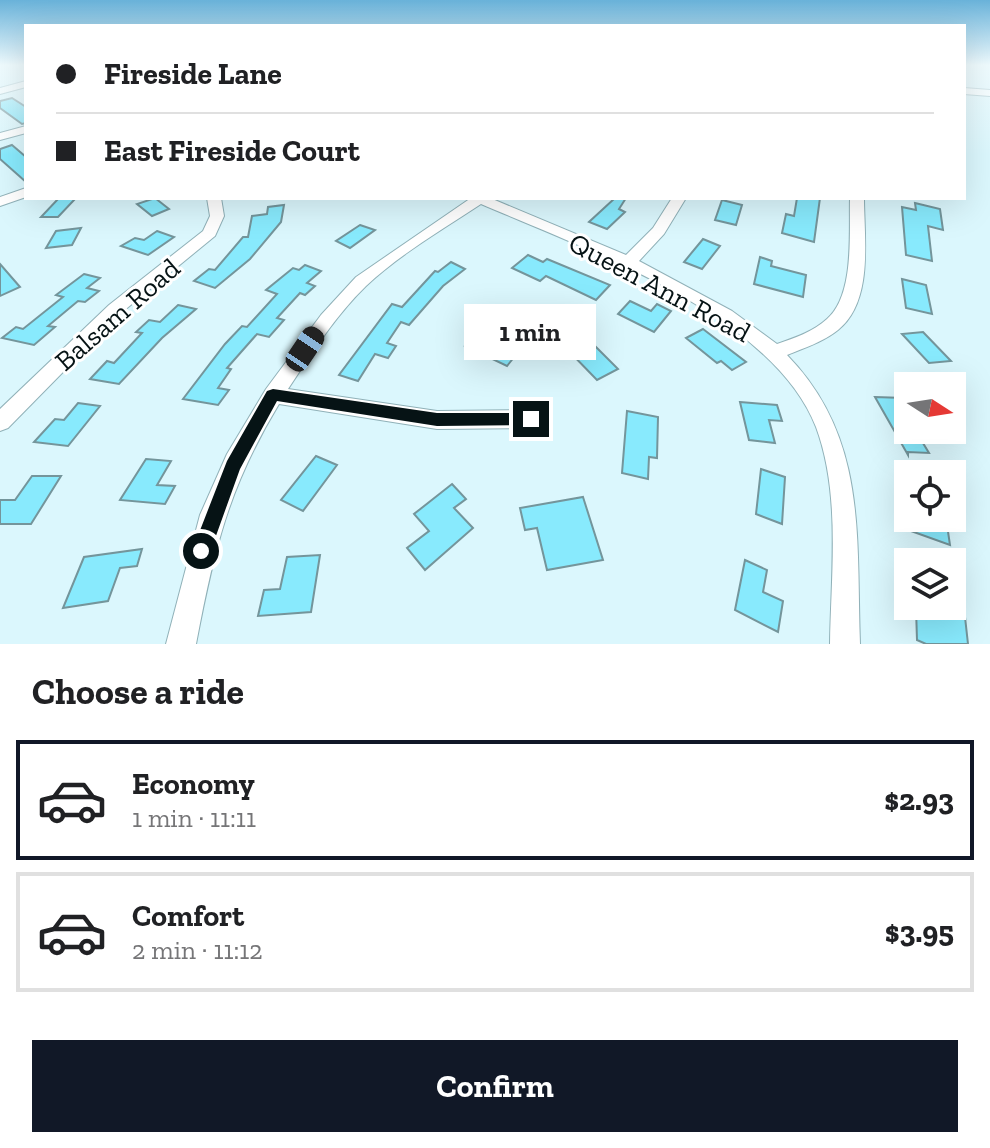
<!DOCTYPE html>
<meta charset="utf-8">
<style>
body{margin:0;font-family:"Zilla Slab",serif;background:#f6f6f6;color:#202124;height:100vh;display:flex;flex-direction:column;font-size:30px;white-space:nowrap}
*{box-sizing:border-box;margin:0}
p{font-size:26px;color:#757577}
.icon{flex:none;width:44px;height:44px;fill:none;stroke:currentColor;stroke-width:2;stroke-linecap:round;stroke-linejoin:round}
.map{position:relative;height:644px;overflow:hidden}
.side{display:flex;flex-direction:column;background:#fff;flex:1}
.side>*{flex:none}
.hud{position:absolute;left:24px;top:24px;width:942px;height:176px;border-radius:0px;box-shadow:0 8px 32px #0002;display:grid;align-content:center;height:176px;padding:0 32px;background:#fff}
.needle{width:52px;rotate:102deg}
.buttons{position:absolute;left:894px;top:372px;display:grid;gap:16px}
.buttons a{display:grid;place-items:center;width:72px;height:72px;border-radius:0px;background:#fff;box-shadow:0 8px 32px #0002;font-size:40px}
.end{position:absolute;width:36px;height:36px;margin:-18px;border:10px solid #061315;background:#fff;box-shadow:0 0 0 4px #fff}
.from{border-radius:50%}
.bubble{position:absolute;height:56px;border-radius:0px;background:#fff;box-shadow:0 8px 32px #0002;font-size:26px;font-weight:800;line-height:56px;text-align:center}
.car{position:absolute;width:24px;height:48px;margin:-24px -12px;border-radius:10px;box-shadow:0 0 6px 2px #0007;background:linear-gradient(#222 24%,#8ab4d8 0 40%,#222 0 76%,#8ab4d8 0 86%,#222 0)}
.hud b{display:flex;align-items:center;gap:28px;height:76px;font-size:30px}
.hud b+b{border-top:2px solid #e0e0e0}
.hud i{width:20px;height:20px;background:#202124}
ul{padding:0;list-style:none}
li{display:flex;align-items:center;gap:24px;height:120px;margin:0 16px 12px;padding:0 16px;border:4px solid #e0e0e0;border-radius:0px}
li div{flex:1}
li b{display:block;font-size:30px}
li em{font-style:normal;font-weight:800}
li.selected{border-color:#111827}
li>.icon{width:72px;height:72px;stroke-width:1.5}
h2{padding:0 32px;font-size:36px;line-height:96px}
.cta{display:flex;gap:16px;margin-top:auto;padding:16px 32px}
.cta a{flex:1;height:92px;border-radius:0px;background:#111827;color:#fff;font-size:32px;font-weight:800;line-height:92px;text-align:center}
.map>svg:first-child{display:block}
</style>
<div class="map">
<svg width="990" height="644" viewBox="0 0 990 644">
<rect width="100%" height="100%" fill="#dbf7fd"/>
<g fill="#88eafd" stroke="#74959b" stroke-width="2">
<path d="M12 98 26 107V123L22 124 0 108V101Z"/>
<path d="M12 145 26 157V182L0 159V149Z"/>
<path d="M155 198 169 209 152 216 137 204Z"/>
<path d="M615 198H626L619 209 625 212 607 229 589 222Z"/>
<path d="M797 198H820L814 242 782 233 786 214 794 216Z"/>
<path d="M58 199H75L58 217H41Z"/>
<path d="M722 200 742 205 736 225 715 220Z"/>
<path d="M915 203 940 209 943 230 928 226 932 261 906 255 902 207 916 210Z"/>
<path d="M284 205 281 222 250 259 215 288 194 281 209 269 215 270 243 237H248L252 216 267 214 268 207Z"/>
<path d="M360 225 375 230 350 248 336 241Z"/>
<path d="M81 228 72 245 46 248 56 231Z"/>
<path d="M157 231 174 237 148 255 121 246 135 238 144 240Z"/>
<path d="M703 239 720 246 702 269 684 262Z"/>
<path d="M528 255 543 262 547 259 610 285 596 300 546 276 540 281 512 268Z"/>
<path d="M760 257 772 261 771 266 806 275 803 297 754 284Z"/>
<path d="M451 262 465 269 443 286 409 325 401 322 387 343 396 346 388 358 375 354 358 381 339 375 392 304 402 307 435 271 438 272Z"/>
<path d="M0 264 20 287 0 296Z"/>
<path d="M305 265 321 271 307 283 315 286 305 295 300 293 277 318 284 320 269 337 257 334 227 368 231 369 218 388 229 390 218 405 183 399 225 344 242 326 247 327 277 294 266 290 293 268 299 270Z"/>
<path d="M84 274 100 278 87 288 99 291 85 302 78 301 48 326 55 327 34 345 2 338 16 327 23 329 63 297 56 295Z"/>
<path d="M902 279 926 285 932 314 906 308Z"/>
<path d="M630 301 651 311 657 304 671 311 654 332 618 314Z"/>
<path d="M178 305 196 309 162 338 119 384 90 379 107 361 114 363 142 333 136 332 149 320 160 322Z"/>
<path d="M497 322 509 328 501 337 523 346 507 366 465 346 482 327 490 330Z"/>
<path d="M703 329 746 362 732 370 721 361 717 363 686 338Z"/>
<path d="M923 332 951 361 929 363 902 334Z"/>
<path d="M585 336 618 369 597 380 564 346Z"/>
<path d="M875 397 904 398 908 405V430H915L929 453 908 452V455Z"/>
<path d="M740 402 777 405 782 421 769 420 775 443 749 440Z"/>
<path d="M78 403 100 406 68 446 34 442 55 419 64 420Z"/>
<path d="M627 411 658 417 657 458 649 457 648 479 622 473Z"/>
<path d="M316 456 337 465 303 511 281 500Z"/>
<path d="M146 459 171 461 157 485 175 486 165 504 120 500Z"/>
<path d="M761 469 785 477 782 524 756 514Z"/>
<path d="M32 476H61L31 524H0V500H15Z"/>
<path d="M452 484 466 499 454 508 473 528 425 570 407 548 429 531 414 514Z"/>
<path d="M583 497 603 560 547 570 537 528 525 530 520 508Z"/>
<path d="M911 518H946L950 545 911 531Z"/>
<path d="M142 549 137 566 120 568 108 601 63 608 84 557Z"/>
<path d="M320 555 311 612 258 616 264 590 280 589 287 557Z"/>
<path d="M745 560 767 570 763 592 783 601 778 632 735 610Z"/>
<path d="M929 606 964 608 968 644H926L917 640 916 608 930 614Z"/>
</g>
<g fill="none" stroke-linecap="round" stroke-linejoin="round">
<g stroke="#90b1b8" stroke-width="2">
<g id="minor">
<path d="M26 81V87L0 94V88Z"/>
<path d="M964 88 990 90V96L964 94Z"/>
<path d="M26 126V133L0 140V133Z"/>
<path d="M26 188V197L0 206V197Z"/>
<path d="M207 198H221L224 216 215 236 121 313 8 428 0 431V409L109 305 203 231 210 216Z"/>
<path d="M471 198H490L626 255 653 228 672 198H686L664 234 639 261 732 311 777 344C794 338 813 332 827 319 855 295 849 232 850 198H864C864 238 874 301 838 330 823 342 804 348 787 355 868 438 856 537 860 644H830C831 574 841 494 816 427 772 314 585 249 481 204 442 230 400 254 366 286 335 316 312 353 288 389L437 411 531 410 539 413 542 419 539 425 531 428 437 429 279 404C228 488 214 550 196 644H166L200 515 227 454 266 389 321 315 356 277Z"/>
</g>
</g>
<use href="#minor" fill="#fff" fill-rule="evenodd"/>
</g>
<linearGradient id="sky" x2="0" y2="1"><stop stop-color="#69b2d9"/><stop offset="0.42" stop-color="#effbfe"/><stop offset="1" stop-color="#effbfe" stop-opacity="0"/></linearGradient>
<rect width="990" height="155" fill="url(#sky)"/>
<path fill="#061315" d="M273 389 437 413H531L539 419 531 425 437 426 277 401 240 469 208 558 201 561 195 558 192 551 227 461 267 391Z"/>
<g text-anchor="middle" stroke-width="6" stroke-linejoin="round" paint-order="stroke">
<g font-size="28" fill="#061315" stroke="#fff">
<text transform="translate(660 287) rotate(28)" y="10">Queen Ann Road</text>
<text transform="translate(117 314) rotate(-41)" y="10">Balsam Road</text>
</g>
</g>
</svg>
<div class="buttons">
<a><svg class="needle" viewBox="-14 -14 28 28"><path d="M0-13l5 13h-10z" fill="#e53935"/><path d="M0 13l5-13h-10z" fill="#757577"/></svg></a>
<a><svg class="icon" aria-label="locate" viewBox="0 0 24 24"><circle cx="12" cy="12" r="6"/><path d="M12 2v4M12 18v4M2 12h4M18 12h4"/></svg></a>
<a><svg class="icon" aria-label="layers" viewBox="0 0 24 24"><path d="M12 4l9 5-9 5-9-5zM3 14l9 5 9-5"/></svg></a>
</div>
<i class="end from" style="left:201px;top:551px"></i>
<i class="end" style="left:531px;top:419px"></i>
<div class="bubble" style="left:464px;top:304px;width:132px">1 min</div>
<i class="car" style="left:305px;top:349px;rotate:34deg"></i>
<div class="hud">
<b><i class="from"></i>Fireside Lane</b>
<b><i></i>East Fireside Court</b>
</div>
</div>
<section class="side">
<h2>Choose a ride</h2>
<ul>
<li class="selected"><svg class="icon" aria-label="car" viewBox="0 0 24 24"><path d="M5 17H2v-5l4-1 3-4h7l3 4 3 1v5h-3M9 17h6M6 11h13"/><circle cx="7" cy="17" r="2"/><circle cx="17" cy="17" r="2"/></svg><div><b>Economy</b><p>1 min · 11:11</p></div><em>$2.93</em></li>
<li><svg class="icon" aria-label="car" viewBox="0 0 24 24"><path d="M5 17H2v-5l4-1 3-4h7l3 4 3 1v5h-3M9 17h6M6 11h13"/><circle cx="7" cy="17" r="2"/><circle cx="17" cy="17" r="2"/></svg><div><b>Comfort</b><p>2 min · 11:12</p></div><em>$3.95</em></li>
</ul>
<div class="cta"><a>Confirm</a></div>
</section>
